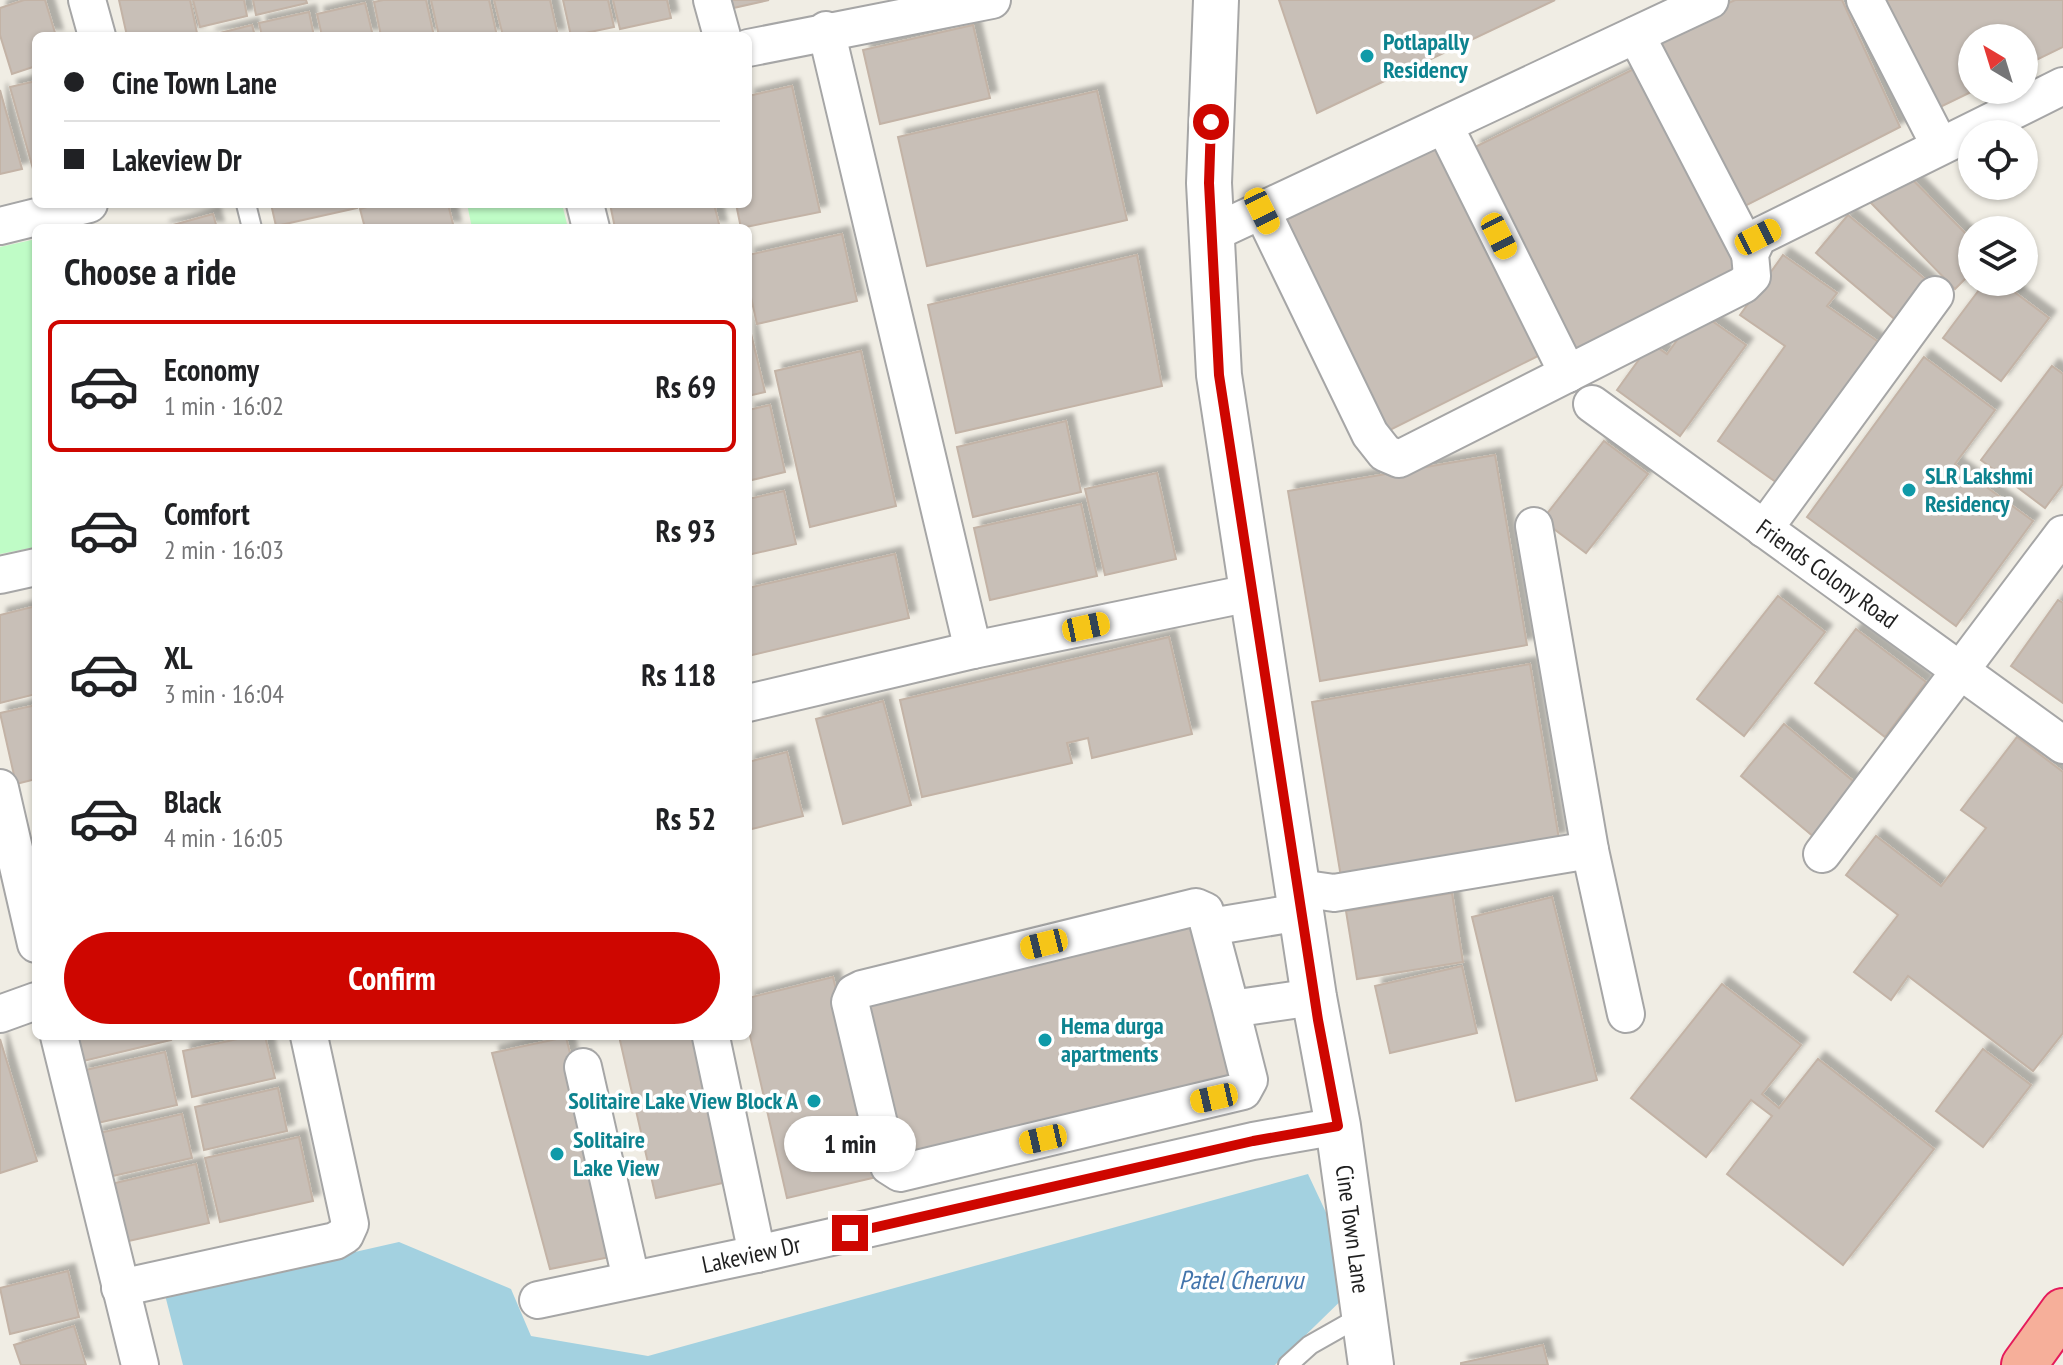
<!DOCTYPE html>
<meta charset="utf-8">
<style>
body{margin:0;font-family:"PT Sans Narrow",sans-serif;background:#f2f2f2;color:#202124;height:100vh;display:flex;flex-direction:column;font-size:30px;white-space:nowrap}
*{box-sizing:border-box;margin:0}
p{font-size:26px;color:#757577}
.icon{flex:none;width:44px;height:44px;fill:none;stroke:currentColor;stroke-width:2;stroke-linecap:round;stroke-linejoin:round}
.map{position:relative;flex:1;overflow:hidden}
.details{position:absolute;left:32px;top:224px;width:720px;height:816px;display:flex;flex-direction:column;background:#fff;border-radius:12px;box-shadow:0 2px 6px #0004}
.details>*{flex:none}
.hud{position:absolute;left:32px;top:32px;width:720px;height:176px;border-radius:12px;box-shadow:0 2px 6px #0004;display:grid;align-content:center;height:176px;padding:0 32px;background:#fff}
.needle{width:52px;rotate:322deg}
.tools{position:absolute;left:1958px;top:24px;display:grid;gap:16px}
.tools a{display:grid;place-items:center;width:80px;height:80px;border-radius:50%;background:#fff;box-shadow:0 2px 6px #0004;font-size:40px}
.end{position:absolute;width:36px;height:36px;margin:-18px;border:10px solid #ce0600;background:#fff;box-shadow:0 0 0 4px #fff}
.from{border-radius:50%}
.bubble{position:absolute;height:56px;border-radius:28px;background:#fff;box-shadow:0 2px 6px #0004;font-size:26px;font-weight:800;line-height:56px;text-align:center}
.car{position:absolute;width:24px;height:48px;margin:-24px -12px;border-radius:10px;box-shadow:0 0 6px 2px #0007;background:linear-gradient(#f5c518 24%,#345 0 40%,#f5c518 0 76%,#345 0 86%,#f5c518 0)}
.hud b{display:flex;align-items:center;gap:28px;height:76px;font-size:30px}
.hud b+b{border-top:2px solid #e0e0e0}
.hud i{width:20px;height:20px;background:#202124}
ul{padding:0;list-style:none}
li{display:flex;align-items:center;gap:24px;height:132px;margin:0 16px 12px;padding:0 16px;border:4px solid transparent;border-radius:12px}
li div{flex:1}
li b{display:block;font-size:30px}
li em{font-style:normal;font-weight:800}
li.active{border-color:#ce0600}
li>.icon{width:72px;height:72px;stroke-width:1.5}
h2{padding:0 32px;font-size:36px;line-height:96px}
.primary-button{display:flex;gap:16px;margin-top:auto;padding:16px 32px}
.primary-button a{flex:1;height:92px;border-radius:48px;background:#ce0600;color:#fff;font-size:32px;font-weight:800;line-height:92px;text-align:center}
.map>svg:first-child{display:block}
</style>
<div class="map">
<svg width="2063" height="1365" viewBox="0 0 2063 1365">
<defs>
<filter id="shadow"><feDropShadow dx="7" dy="-7" stdDeviation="2" flood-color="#0004"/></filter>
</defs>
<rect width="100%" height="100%" fill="#f0ede4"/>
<g fill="#bffcc6">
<path d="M467 204H562L568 228H472Z"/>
<path d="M36 239V547L0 554V247Z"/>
</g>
<path fill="#a3d1e0" d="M1308 1174 1359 1283 1275 1365H183L165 1295 399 1242 511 1289 531 1336 648 1356Z"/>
<g fill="#c8bfb7" stroke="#c3b3a6" stroke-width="2" filter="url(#shadow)">
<path d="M24 0H45L56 36H36V66L12 74 0 35V8Z"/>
<path d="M119 0H190L197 33 127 36Z"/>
<path d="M193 0H244L247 16 200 27Z"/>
<path d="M253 0H306L307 3 256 15Z"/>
<path d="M383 0H426L434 36H381L374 2Z"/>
<path d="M431 0H489L497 36H439Z"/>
<path d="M494 0H550L558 36H503Z"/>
<path d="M563 0H608L614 27 571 36Z"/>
<path d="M613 0H667L671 18 620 29Z"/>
<path d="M727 0H769L729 9Z"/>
<path d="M1279 0H1555L1317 113Z"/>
<path d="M1735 0H1842L1900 127 1739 209 1651 39Z"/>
<path d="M1874 0H2063V47L2024 66V38H1972V90H1975L1930 112Z"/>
<path d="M365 3 373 36H322L317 14Z"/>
<path d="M309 12 314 36H262L259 23Z"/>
<path d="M252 25 255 36H208Z"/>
<path d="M973 25 990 98 880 124 863 50Z"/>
<path d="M1644 64 1748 275 1577 359 1473 148Z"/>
<path d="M36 81V168L33 169 10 87Z"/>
<path d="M792 86 820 212 741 228 736 204H748V96Z"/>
<path d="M0 90 22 169 0 174Z"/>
<path d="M1097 91 1127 220 927 266 898 137Z"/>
<path d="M1438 143 1544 353 1386 432 1280 223Z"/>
<path d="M1904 171 1972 240V272L1955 289 1871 203Z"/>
<path d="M271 204H356L357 208 276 226Z"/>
<path d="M378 204H448L454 228H365L360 209Z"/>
<path d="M610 204H714L720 228H615Z"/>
<path d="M213 214 217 228H162Z"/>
<path d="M1848 215 1931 284 1898 322 1816 253Z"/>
<path d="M842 234 857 301 757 324 748 284V255Z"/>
<path d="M1137 255 1162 386 956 433 928 305Z"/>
<path d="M1783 255 1837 293 1827 306 1880 343 1780 485 1718 441 1785 346 1740 315Z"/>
<path d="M1985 282H2001L2049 318 2001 381 1943 338Z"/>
<path d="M1698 311 1746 345 1680 436 1617 390 1651 343 1667 354Z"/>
<path d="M748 321 765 392 748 396Z"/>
<path d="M861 351 896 506 810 527 775 371Z"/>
<path d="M1924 357 1995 410 1955 464 2033 521 1956 626 1807 517Z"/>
<path d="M2052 366 2063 374V484L2045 508 1981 460Z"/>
<path d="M770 405 785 472 748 481V410Z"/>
<path d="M1066 421 1081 492 973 517 957 447Z"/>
<path d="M1604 441 1648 474 1586 553 1542 520Z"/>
<path d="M1495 455 1527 645 1320 681 1288 491Z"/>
<path d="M1157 473 1176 559 1105 575 1085 489Z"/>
<path d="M784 491 796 544 748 555V499Z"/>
<path d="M1081 504 1097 576 990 600 974 528Z"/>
<path d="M895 554 909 618 748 656V588Z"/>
<path d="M1778 596 1825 632 1744 736 1697 699Z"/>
<path d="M2058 600 2063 603V703L2011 666Z"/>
<path d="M36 606V694L0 703V615Z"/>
<path d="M1856 629 1926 682 1885 737 1815 683Z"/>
<path d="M1169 637 1192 734 1092 758 1088 738 1067 743 1072 763 922 797 900 700Z"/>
<path d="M1530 664 1559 839 1341 877 1312 702Z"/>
<path d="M883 701 911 805 843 824 816 719Z"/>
<path d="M36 705V779L16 784 0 713Z"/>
<path d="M1784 724 1858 785 1814 837 1741 776Z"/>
<path d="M2017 737 2063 772V1033L2033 1071 1908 976 1891 1000 1854 972 1898 915 1846 875 1876 836 1941 886 1986 828 1961 810Z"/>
<path d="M787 752 803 816 748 830V762Z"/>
<path d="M1452 893 1463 962 1357 979 1346 911Z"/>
<path d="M1552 897 1597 1080 1516 1101 1472 917Z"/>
<path d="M1193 914 1236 1085 896 1168 856 994Z"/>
<path d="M1462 966 1477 1033 1390 1053 1375 986Z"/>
<path d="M833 977 881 1176 787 1198 748 1027V998Z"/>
<path d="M1722 984 1801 1045 1762 1094 1779 1108 1818 1059 1934 1149 1843 1265 1727 1174 1772 1116 1751 1100 1706 1157 1631 1098Z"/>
<path d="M74 1036H170L171 1040 79 1062Z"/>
<path d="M251 1036H265L275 1078 192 1097 183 1051Z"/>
<path d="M619 1036H709L736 1180 656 1198Z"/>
<path d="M566 1037 620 1255 550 1269 492 1053Z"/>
<path d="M0 1039 37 1161 0 1173Z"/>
<path d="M1983 1049 2031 1085 1983 1147 1936 1111Z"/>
<path d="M165 1052 177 1105 93 1124 81 1071Z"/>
<path d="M278 1088 287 1131 204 1150 195 1107Z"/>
<path d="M182 1114 192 1158 104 1178 95 1134Z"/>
<path d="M299 1137 313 1201 220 1222 205 1158Z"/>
<path d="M196 1164 209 1223 124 1242 111 1184Z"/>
<path d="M68 1271 79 1317 10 1334 0 1288Z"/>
<path d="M74 1326 86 1365H21L14 1345Z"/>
<path d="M1543 1345 1548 1365H1461V1363Z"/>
</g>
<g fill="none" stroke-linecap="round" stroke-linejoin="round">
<g stroke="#a6a6a6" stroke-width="22">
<g id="service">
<path d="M246 204 252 228"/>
<path d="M1288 1365 1310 1345 1363 1315"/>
</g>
</g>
<g stroke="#a6a6a6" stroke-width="40">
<g id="minor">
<path d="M87 0 97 36"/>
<path d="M712 0 722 36"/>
<path d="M1865 0 1940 146"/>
<path d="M826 30 973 650"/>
<path d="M1636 35 1750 254"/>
<path d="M748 48 992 0"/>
<path d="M1444 125 1568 374"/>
<path d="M585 204 591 228"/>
<path d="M1262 211 1370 434 1385 453 1399 459 1743 285 1752 276 1750 254 1758 237 2063 86"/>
<path d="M0 226 89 204"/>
<path d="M1211 234 1710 0"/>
<path id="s1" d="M1592 404 2063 745"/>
<path d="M1534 526 1590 850 1626 1014"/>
<path d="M1764 529 1935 295"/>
<path d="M0 575 36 567"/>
<path d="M748 703 973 650 1255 592"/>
<path d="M0 788 36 944"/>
<path d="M1822 854 2063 534"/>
<path d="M1299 888 1334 893 1590 850"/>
<path d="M1210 927 1301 912"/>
<path d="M1231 1009 1205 911 1196 907 862 989 854 993 850 1002 889 1166 900 1173 1243 1091 1249 1080 1231 1009 1314 997"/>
<path d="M0 1014 36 1001"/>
<path d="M59 1036 140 1365"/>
<path d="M711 1037 757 1254"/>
<path d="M583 1067 631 1279"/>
<path d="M120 1288 335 1241 345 1235 350 1224 309 1036"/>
<path id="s2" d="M538 1300 757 1254 1253 1141 1338 1126"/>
</g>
</g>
<g stroke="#a6a6a6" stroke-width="48">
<g id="tertiary">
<path id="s3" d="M1216 0 1209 183 1219 375 1314 997 1338 1126 1371 1365"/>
</g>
</g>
<g stroke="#e51b5b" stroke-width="48">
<path id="trunk" d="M2024 1365 2063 1311"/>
</g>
<use href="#service" stroke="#fff" stroke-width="18"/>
<use href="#minor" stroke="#fff" stroke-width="36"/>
<use href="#tertiary" stroke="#fff" stroke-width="44"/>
<use href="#trunk" stroke="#f6af9a" stroke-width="44"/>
</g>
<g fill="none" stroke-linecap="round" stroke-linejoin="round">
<path stroke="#ce0600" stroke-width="10" d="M850 1233 1253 1141 1338 1126 1318 1020 1219 375 1209 183 1211 122"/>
</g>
<g fill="#0f9aa8" stroke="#fff" stroke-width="3">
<circle cx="1367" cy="56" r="8"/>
<circle cx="1909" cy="490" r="8"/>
<circle cx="1045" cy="1040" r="8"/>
<circle cx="814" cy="1101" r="8"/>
<circle cx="557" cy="1154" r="8"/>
</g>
<g text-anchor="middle" stroke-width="7" stroke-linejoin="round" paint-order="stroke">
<g font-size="24" font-weight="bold" fill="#0d838f" stroke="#fff" text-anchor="start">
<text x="1383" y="50">Potlapally<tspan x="1383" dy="28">Residency</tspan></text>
<text x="1925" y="484">SLR Lakshmi<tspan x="1925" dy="28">Residency</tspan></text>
<text x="1061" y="1034">Hema durga<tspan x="1061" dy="28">apartments</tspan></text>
<text x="798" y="1109" text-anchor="end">Solitaire Lake View Block A</text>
<text x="573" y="1148">Solitaire<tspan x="573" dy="28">Lake View</tspan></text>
</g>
<g font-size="24" fill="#1f1f1f" stroke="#fff">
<text dy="8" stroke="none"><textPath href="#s1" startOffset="290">Friends Colony Road</textPath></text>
<text dy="8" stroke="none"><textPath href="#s3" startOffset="1240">Cine Town Lane</textPath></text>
<text dy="8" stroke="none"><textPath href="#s2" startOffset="218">Lakeview Dr</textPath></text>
</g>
<g font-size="26" font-style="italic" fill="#4375ac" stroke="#fff">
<text x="1241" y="1289">Patel Cheruvu</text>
</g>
</g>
</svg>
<div class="tools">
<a><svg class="needle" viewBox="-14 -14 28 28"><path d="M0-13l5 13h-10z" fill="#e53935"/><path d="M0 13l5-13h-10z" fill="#757577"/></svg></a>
<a><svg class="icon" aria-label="locate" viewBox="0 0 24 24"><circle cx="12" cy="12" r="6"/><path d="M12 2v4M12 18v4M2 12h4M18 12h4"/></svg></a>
<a><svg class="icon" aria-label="layers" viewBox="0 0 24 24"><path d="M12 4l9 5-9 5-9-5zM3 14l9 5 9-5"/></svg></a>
</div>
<i class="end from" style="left:1211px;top:122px"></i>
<i class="end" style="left:850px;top:1233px"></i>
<div class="bubble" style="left:784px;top:1116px;width:132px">1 min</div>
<i class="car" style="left:1262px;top:211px;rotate:154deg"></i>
<i class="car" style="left:1499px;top:236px;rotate:153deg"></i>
<i class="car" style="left:1758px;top:237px;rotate:63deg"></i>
<i class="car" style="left:1086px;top:627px;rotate:78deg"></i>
<i class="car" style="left:1044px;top:944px;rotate:256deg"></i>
<i class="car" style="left:1214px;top:1098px;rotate:257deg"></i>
<i class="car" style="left:1043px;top:1139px;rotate:257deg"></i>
<div class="hud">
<b><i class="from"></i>Cine Town Lane</b>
<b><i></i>Lakeview Dr</b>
</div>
<section class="details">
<h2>Choose a ride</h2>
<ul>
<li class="active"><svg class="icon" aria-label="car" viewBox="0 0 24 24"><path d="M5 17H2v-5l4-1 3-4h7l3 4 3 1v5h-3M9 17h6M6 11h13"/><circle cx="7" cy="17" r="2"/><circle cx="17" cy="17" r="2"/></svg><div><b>Economy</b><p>1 min · 16:02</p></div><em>Rs 69</em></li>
<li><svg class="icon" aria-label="car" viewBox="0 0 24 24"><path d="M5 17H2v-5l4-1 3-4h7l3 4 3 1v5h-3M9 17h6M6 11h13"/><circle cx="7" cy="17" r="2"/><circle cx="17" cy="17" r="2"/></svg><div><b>Comfort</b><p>2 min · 16:03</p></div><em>Rs 93</em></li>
<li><svg class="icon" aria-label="car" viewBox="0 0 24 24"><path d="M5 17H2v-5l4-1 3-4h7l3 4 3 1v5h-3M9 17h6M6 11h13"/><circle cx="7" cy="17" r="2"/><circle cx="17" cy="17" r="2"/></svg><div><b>XL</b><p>3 min · 16:04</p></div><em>Rs 118</em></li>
<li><svg class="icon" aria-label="car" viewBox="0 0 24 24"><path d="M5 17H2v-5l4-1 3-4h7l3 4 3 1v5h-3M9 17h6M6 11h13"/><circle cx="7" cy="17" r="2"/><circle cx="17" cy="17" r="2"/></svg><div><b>Black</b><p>4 min · 16:05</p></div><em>Rs 52</em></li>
</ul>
<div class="primary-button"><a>Confirm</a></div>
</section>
</div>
